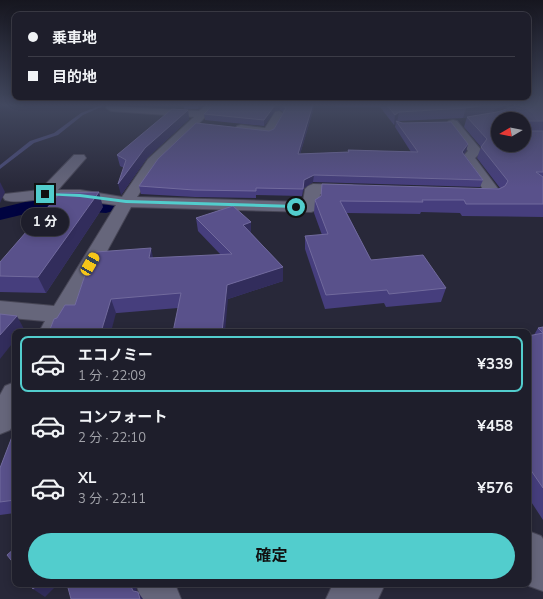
<!DOCTYPE html>
<html lang="ja">
<meta charset="utf-8">
<style>
body{margin:0;font-family:"Nunito Sans","Noto Sans JP",sans-serif;background:#2b2b37;color:#f1f3f6;height:100vh;display:flex;flex-direction:column;font-size:15px;white-space:nowrap}
*{box-sizing:border-box;margin:0}
p{font-size:13px;color:#a1a2a9}
.icon{flex:none;width:22px;height:22px;fill:none;stroke:currentColor;stroke-width:2;stroke-linecap:round;stroke-linejoin:round}
.map{position:relative;flex:1;overflow:hidden}
.side{position:absolute;left:12px;top:329px;width:519px;height:258px;display:flex;flex-direction:column;background:#1e1e2b;border-radius:8px;box-shadow:0 2px 10px #0003,0 0 0 1px #3c3c47}
.side>*{flex:none}
.guide{position:absolute;left:12px;top:12px;width:519px;height:88px;border-radius:8px;box-shadow:0 2px 10px #0003,0 0 0 1px #3c3c47;display:grid;align-content:center;height:88px;padding:0 16px;background:#1e1e2b}
.needle{width:26px;rotate:260deg}
.tools{position:absolute;left:491px;top:112px;display:grid;gap:8px}
.tools a{display:grid;place-items:center;width:40px;height:40px;border-radius:50%;background:#1e1e2b;box-shadow:0 2px 10px #0003,0 0 0 1px #3c3c47;font-size:20px}
.end{position:absolute;width:18px;height:18px;margin:-9px;border:5px solid #52cdcd;background:#111;box-shadow:0 0 0 2px #111}
.from{border-radius:50%}
.bubble{position:absolute;height:28px;border-radius:14px;background:#1e1e2b;box-shadow:0 2px 10px #0003,0 0 0 1px #3c3c47;font-size:13px;font-weight:700;line-height:28px;text-align:center}
.car{position:absolute;width:12px;height:24px;margin:-12px -6px;border-radius:5px;box-shadow:0 0 3px 1px #0007;background:linear-gradient(#f5c518 24%,#345 0 40%,#f5c518 0 76%,#345 0 86%,#f5c518 0)}
.guide b{display:flex;align-items:center;gap:14px;height:38px;font-size:15px}
.guide b+b{border-top:1px solid #3c3c47}
.guide i{width:10px;height:10px;background:#f1f3f6}
ul{padding:7px 0 0;list-style:none}
li{display:flex;align-items:center;gap:12px;height:56px;margin:0 8px 6px;padding:0 8px;border:2px solid transparent;border-radius:8px}
li div{flex:1}
li b{display:block;font-size:15px}
li em{font-style:normal;font-weight:700}
li.active{border-color:#52cdcd}
li>.icon{width:36px;height:36px;stroke-width:1.5}
.primary-button{display:flex;gap:8px;margin-top:auto;padding:8px 16px}
.primary-button a{flex:1;height:46px;border-radius:24px;background:#52cdcd;color:#111;font-size:16px;font-weight:700;line-height:46px;text-align:center}
.map>svg:first-child{display:block}
</style>
<div class="map">
<svg width="543" height="599" viewBox="0 0 543 599">
<rect width="100%" height="100%" fill="#282839"/>
<g fill="none" stroke-linecap="round" stroke-linejoin="round">
<path fill="#494b79" fill-rule="evenodd" d="M104 104H108L83 115 58 135 34 143 0 169V165L30 141 54 133 81 113Z"/>
<path fill="#000340" fill-rule="evenodd" d="M46 197 106 201 113 203 116 207 113 211 106 213 46 209 0 220V208Z"/>
<g stroke="#474656" stroke-width="2">
<g id="minor">
<path d="M207 104H218L158 165 137 197 303 202 305 189 308 186 313 184 351 185 356 187 359 190 356 193 351 195 320 194 319 207 317 210 311 212 131 207 63 332H39L45 321 0 317V301L54 306 116 205C92 202 69 198 45 199 32 199 18 204 5 200L3 197 5 194 40 190 74 155H84L86 158 58 190H80L122 197 148 159 194 117 111 111 106 108 107 106 199 111Z"/>
<path d="M501 104H521L543 108V114L506 107Z"/>
<path d="M279 111 284 114 273 135 269 136 241 133 237 132 235 129 237 126 241 125 265 128 275 112Z"/>
<path d="M453 120 457 121 482 151 475 158 502 194 500 197C489 200 476 199 465 196L463 193 465 190 483 189 461 158 468 151 447 123 449 121Z"/>
<path d="M15 382V421L10 430 0 434V395L5 386Z"/>
<path d="M528 531 541 536 543 539V591L529 586 528 583Z"/>
<path d="M136 584H175L181 599H141Z"/>
<path d="M333 584H385L378 599H326Z"/>
</g>
</g>
<use href="#minor" fill="#66667b" fill-rule="evenodd"/>
</g>
<g fill="#463e7d">
<path d="M183 104 204 105 198 109H184Z"/>
<path d="M214 104H315L300 154 348 152V150L411 152 395 127 396 122 394 125 380 107H336L335 104H507L505 108 463 118 398 121 468 144 466 151 464 154 483 180 480 187 313 182 304 188 302 196 256 195V198L195 197 141 194 139 186 274 129 283 112 280 110 275 111 264 126 205 120 204 114Z"/>
<path d="M522 104H543V217L462 216 460 213 421 212 420 214 347 213 371 260 446 288 441 302 386 307 384 303 325 309 305 249V236L322 235 314 213 315 200 500 188 477 158 481 147 464 127 467 117 497 112Z"/>
<path d="M188 110 189 119 147 158 121 195 124 168 120 166 117 155Z"/>
<path d="M103 207 46 293 0 292V262Z"/>
<path d="M196 218 251 222V233L283 267V281L228 299 178 308 57 318 75 305 153 258 221 255 198 231Z"/>
<path d="M543 327V520L528 497V336L534 335 538 328Z"/>
<path d="M15 429V513L0 515V468Z"/>
</g>
<g fill="#322d5c">
<path d="M200 104H204V105L198 109V105Z"/>
<path d="M280 104V110L275 111 264 126V120L275 105Z"/>
<path d="M313 104H315L298 161V154Z"/>
<path d="M492 104H507L505 108 492 113 463 118 466 108Z"/>
<path d="M188 110 189 119 147 158 121 195 118 184 145 148Z"/>
<path d="M399 112 397 122 394 125 395 115Z"/>
<path d="M468 144 466 151 460 159 462 152Z"/>
<path d="M314 175 313 182 304 188 302 196 303 189 304 180Z"/>
<path d="M0 182 5 192 0 203Z"/>
<path d="M99 192 103 207 46 293 38 277Z"/>
<path d="M251 222V235L243 225Z"/>
<path d="M151 248 154 262 149 258Z"/>
<path d="M283 267V281L228 299 225 332H222L227 285Z"/>
<path d="M111 299 116 313 111 332H101Z"/>
<path d="M17 316 24 329 22 332H15V340L0 359V335Z"/>
<path d="M39 584H58L45 597 33 589Z"/>
<path d="M130 584H135L139 599 133 591Z"/>
<path d="M138 592 143 599H140Z"/>
</g>
<g fill="#59518b" stroke="#716a9d" fill-rule="evenodd">
<path d="M183 104H200L198 105Z"/>
<path d="M214 104H313L298 154 349 152 348 150 418 152 396 121 402 123 451 122 468 144 462 152 483 180 314 175 304 180 303 189 256 188V191L194 190 139 186 158 159 196 123 269 131 274 129 286 108 280 104 275 105 264 120 204 114Z"/>
<path d="M386 104H492L466 108 399 112 395 115Z"/>
<path d="M522 104H534L543 105V121H527V131H543V172H536L543 177V204H466L464 200H422L423 202 340 201 371 260 423 255 446 288 389 294 387 290 326 295 305 236 328 234 315 200 321 196 322 184 499 189 505 186 508 181 481 147 487 139 467 117 497 112ZM498 119H524V145H498Z"/>
<path d="M172 109 188 110 145 148 118 184 126 160 117 155Z"/>
<path d="M99 192 38 277 0 276V262L60 193Z"/>
<path d="M233 206 251 222 243 225 283 267 227 285 222 332H173L181 293 111 299 101 332H49L54 319 57 318 65 305H75L89 263 96 252 151 248 149 258 232 254 196 218Z"/>
<path d="M0 314 17 316 0 335Z"/>
<path d="M543 327V333L538 328Z"/>
<path d="M543 333V488L528 466V336Z"/>
<path d="M15 429V500L0 502V468Z"/>
<path d="M15 548V565L7 555Z"/>
<path d="M29 584H39L33 589Z"/>
<path d="M67 584H130L133 591 138 592 140 599H71Z"/>
</g>
<linearGradient id="sky" x2="0" y2="1"><stop stop-color="#16161f"/><stop offset="0.56" stop-color="#42485f"/><stop offset="1" stop-color="#42485f" stop-opacity="0"/></linearGradient>
<rect width="543" height="187" fill="url(#sky)"/>
<path fill="#52cdcd" d="M43 193 80 194 126 200 296 205 298 207 296 208 126 203 80 197 45 195Z"/>
</svg>
<div class="tools">
<a><svg class="needle" viewBox="-14 -14 28 28"><path d="M0-13l5 13h-10z" fill="#e53935"/><path d="M0 13l5-13h-10z" fill="#a1a2a9"/></svg></a>
</div>
<i class="end from" style="left:296px;top:207px"></i>
<i class="end" style="left:45px;top:194px"></i>
<div class="bubble" style="left:21px;top:208px;width:48px">1 分</div>
<i class="car" style="left:90px;top:264px;rotate:30deg"></i>
<div class="guide">
<b><i class="from"></i>乗車地</b>
<b><i></i>目的地</b>
</div>
<section class="side">
<ul>
<li class="active"><svg class="icon" aria-label="car" viewBox="0 0 24 24"><path d="M5 17H2v-5l4-1 3-4h7l3 4 3 1v5h-3M9 17h6M6 11h13"/><circle cx="7" cy="17" r="2"/><circle cx="17" cy="17" r="2"/></svg><div><b>エコノミー</b><p>1 分 · 22:09</p></div><em>¥339</em></li>
<li><svg class="icon" aria-label="car" viewBox="0 0 24 24"><path d="M5 17H2v-5l4-1 3-4h7l3 4 3 1v5h-3M9 17h6M6 11h13"/><circle cx="7" cy="17" r="2"/><circle cx="17" cy="17" r="2"/></svg><div><b>コンフォート</b><p>2 分 · 22:10</p></div><em>¥458</em></li>
<li><svg class="icon" aria-label="car" viewBox="0 0 24 24"><path d="M5 17H2v-5l4-1 3-4h7l3 4 3 1v5h-3M9 17h6M6 11h13"/><circle cx="7" cy="17" r="2"/><circle cx="17" cy="17" r="2"/></svg><div><b>XL</b><p>3 分 · 22:11</p></div><em>¥576</em></li>
</ul>
<div class="primary-button"><a>確定</a></div>
</section>
</div>
